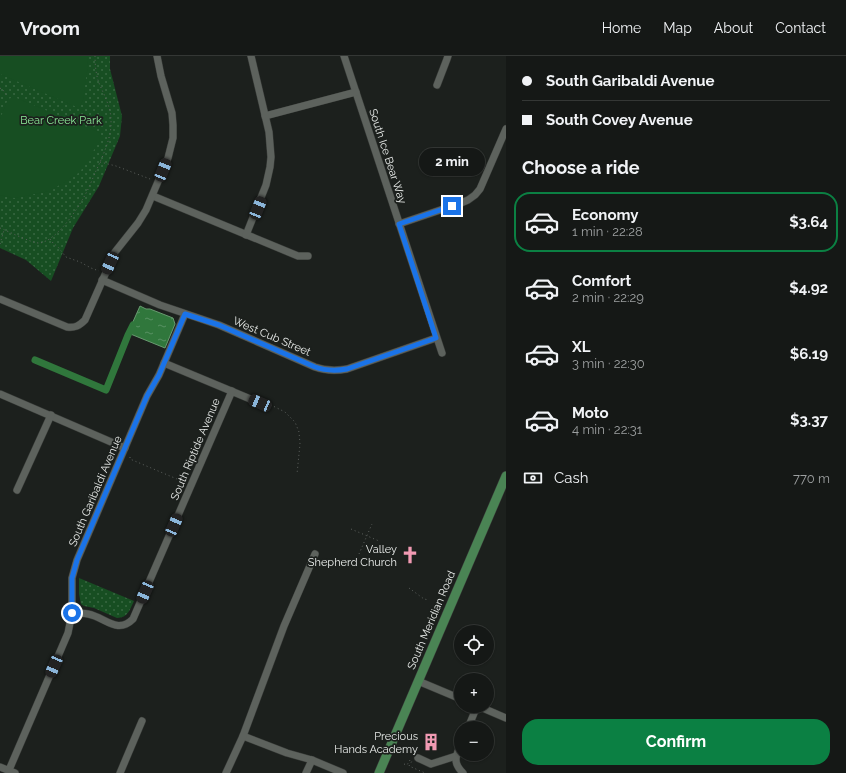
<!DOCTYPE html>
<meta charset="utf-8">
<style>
body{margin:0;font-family:Raleway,sans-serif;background:#222523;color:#f1f3f6;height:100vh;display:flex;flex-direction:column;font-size:15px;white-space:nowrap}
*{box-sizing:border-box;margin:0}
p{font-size:13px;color:#9da0a1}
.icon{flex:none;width:22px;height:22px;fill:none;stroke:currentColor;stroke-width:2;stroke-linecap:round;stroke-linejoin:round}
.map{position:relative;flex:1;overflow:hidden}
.side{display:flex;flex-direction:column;background:#151816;width:340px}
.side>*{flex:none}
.guide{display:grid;align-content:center;height:88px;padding:0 16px;background:#151816}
.controls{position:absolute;left:454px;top:569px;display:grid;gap:8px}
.controls a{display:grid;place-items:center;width:40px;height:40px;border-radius:50%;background:#151816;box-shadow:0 1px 3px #0004,0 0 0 1px #343735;font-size:20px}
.end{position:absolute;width:18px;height:18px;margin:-9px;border:5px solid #1a73e8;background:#fff;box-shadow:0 0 0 2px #fff}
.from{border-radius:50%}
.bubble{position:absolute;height:28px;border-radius:14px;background:#151816;box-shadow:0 1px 3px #0004,0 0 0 1px #343735;font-size:13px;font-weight:700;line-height:28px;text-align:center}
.car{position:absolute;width:12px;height:24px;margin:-12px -6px;border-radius:5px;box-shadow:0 0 3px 1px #0007;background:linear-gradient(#222 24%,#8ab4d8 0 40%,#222 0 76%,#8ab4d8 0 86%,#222 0)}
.guide b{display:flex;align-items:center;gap:14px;height:38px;font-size:15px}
.guide b+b{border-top:1px solid #343735}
.guide i{width:10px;height:10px;background:#f1f3f6}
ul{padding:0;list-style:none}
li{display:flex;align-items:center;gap:12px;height:60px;margin:0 8px 6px;padding:0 8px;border:2px solid transparent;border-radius:16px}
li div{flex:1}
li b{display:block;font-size:15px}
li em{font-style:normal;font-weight:700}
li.on{border-color:#0b8043}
li>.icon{width:36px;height:36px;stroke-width:1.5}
h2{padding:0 16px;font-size:18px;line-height:48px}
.pay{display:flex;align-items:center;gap:10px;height:44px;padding:0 16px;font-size:15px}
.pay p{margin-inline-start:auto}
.cta{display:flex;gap:8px;margin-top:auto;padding:8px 16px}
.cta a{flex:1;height:46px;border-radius:16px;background:#0b8043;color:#fff;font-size:16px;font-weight:700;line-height:46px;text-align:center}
header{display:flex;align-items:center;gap:24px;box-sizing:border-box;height:56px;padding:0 20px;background:#151816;border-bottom:1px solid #343735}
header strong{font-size:19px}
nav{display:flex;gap:22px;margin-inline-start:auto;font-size:14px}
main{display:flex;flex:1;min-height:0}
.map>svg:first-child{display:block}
</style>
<header>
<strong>Vroom</strong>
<nav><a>Home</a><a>Map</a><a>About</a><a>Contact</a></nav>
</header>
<main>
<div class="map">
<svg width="506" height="717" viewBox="0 0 506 717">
<defs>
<pattern id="grass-dots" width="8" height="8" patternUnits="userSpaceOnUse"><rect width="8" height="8" fill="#174e22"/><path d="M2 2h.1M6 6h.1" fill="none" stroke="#396842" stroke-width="1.8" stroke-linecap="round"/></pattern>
<pattern id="water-ripples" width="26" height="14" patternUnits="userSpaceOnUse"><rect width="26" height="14" fill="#30773c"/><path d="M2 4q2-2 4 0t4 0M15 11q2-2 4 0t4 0" fill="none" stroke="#589162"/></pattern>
</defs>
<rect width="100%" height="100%" fill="#1c201d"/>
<g fill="url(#grass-dots)">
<path d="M0 0H110V13L122 60 120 80 99 130 73 172 51 225 26 204 0 192Z"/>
<path d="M79 522 134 545C130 553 128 562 117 562L94 552 84 550 81 548 79 538Z"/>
</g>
<g fill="#174e22">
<path d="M0 0H87L88 9 83 44 79 52 0 18Z"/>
<path d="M14 41 101 77 99 86 80 116 50 135 14 142 0 139V63L8 43Z"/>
</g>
<path fill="url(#water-ripples)" stroke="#689a70" d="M140 250 146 253H150L173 262 175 268 165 292 128 277Z"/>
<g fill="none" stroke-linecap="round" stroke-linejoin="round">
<path stroke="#30773c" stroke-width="7" d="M35 304 106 334 128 279 133 269"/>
<g stroke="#393c39" stroke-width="8">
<g id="minor">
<path d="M344 0 442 297"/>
<path d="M437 29 447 3 448 0"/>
<path d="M265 60 356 36"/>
<path d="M153 140 298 200H308"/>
<path d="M399 168 461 147 468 144 475 139 480 133 506 73"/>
<path d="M246 179 266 129 270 111 271 101 269 76 251 0"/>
<path d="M102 224 160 249 219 269 315 311C326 315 336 315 347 313L436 282"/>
<path d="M0 243 67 271C75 272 79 270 85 264L115 196 138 167 146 154 168 102 173 82V69L172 57 161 20 157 0"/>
<path d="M164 307 260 347"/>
<path d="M0 338 125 392"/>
<path d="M17 434 51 359"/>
<path d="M72 557C77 557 82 557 88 558 105 561 117 579 133 563L232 335"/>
<path d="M418 625 461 643"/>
<path d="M478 650 506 662"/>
<path d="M468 672 477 650"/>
<path d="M243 680 287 697 312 704 343 717"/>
<path d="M461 688C456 700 452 706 463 717"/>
<path d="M418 702 431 708 456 700"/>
<path d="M0 711 15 717"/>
<path d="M9 714 68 577 72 557V522L77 504 147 340 159 319 185 258"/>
<path d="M120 717 142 665"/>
<path d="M226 717 243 680 284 570 315 498"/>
<path d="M306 717 312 704"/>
</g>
</g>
<g stroke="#393c39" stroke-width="10">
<path id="major" d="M379 717 506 420"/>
</g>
<g stroke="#5d615e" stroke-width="1" stroke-dasharray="1 3" stroke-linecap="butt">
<path d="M0 32 3 34 7 40"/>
<path d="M100 106 116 110 150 123"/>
<path d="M0 172C8 175 33 188 40 187 57 184 77 154 85 139 89 132 92 124 95 117 102 102 112 81 111 65 111 51 104 39 99 27 96 19 95 9 95 0"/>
<path d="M50 183 53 187 58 191 66 201 80 206 91 212 99 215"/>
<path d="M0 188 4 174"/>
<path d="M267 347 285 356 295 366 299 376 300 388 297 418"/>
<path d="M130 401V403L184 426"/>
<path d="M351 473 379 485"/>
<path d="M359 498 372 468"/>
<path d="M355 509 356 505"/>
<path d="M409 532 424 543 429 544"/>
<path d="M404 708 407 709 410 704 412 705 409 710 425 717"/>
</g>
<use href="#minor" stroke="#5d625d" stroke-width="7"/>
<use href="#major" stroke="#4a8454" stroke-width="9"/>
</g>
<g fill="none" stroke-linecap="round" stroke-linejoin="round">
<path stroke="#1a73e8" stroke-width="5" d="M72 557V522L77 504 147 340 159 319 185 258 219 269 315 311C326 315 335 315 347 313L436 282 399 168 452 150"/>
</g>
<defs>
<g id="church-bare" transform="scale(1.38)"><path d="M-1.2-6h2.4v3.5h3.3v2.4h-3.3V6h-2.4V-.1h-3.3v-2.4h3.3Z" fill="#f19ab3" stroke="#1c201d" stroke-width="2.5" paint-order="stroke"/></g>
<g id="building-bare" transform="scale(1.38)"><path d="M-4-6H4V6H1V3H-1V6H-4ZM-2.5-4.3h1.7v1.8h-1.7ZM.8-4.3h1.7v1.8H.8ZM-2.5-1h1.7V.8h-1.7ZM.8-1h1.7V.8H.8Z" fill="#f19ab3" stroke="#1c201d" stroke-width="2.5" paint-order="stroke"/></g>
</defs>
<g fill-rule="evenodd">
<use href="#church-bare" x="410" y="499"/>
<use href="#building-bare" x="431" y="686"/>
</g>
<g text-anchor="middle" stroke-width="3.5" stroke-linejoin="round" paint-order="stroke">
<g font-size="11" fill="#8ceb98" stroke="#1c201d">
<text x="61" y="68">Bear Creek Park</text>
</g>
<g font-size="11" fill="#e9ecea" stroke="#1c201d">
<text transform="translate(388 100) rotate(72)" y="4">South Ice Bear Way</text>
<text transform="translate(272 280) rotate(23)" y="4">West Cub Street</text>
<text transform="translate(195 393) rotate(-67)" y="4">South Riptide Avenue</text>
<text transform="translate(95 435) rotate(-67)" y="4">South Garibaldi Avenue</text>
<text transform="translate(431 564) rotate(-67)" y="4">South Meridian Road</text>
</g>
<g font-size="11" fill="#e9ecea" stroke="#1c201d" text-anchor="end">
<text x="397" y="497">Valley<tspan x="397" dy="13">Shepherd Church</tspan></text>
<text x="418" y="684">Precious<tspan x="418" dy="13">Hands Academy</tspan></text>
</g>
</g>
</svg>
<div class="controls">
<a><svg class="icon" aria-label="locate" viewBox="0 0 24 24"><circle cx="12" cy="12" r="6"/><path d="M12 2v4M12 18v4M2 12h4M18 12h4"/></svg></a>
<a>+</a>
<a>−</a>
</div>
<i class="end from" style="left:72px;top:557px"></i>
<i class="end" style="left:452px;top:150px"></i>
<div class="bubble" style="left:419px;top:92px;width:66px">2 min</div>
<i class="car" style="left:163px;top:114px;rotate:22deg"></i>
<i class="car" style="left:258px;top:152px;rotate:22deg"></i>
<i class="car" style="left:110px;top:207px;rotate:204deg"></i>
<i class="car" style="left:260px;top:347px;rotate:293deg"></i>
<i class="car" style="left:174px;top:469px;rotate:23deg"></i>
<i class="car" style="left:145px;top:536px;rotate:203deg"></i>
<i class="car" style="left:54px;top:610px;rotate:203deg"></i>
</div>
<section class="side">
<div class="guide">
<b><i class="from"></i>South Garibaldi Avenue</b>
<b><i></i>South Covey Avenue</b>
</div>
<h2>Choose a ride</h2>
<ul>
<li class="on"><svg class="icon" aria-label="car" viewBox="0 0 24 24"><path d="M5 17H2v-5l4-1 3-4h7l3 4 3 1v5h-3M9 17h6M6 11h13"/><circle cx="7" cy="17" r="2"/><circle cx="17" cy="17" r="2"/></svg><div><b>Economy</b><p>1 min · 22:28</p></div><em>$3.64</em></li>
<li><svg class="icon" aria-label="car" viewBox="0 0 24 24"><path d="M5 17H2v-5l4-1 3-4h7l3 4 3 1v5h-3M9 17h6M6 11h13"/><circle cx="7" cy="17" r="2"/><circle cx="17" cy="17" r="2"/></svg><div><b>Comfort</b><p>2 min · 22:29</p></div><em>$4.92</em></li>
<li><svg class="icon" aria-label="car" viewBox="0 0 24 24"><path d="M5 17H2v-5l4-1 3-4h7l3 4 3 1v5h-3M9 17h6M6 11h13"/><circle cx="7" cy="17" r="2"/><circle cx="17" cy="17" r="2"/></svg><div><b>XL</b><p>3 min · 22:30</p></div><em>$6.19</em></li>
<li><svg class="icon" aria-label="car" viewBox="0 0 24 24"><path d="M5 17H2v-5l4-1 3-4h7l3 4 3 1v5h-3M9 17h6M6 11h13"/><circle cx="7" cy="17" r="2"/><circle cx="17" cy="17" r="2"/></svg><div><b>Moto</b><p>4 min · 22:31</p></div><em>$3.37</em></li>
</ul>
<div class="pay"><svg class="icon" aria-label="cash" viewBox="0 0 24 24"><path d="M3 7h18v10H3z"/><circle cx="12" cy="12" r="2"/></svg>Cash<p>770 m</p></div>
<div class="cta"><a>Confirm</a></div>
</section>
</main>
